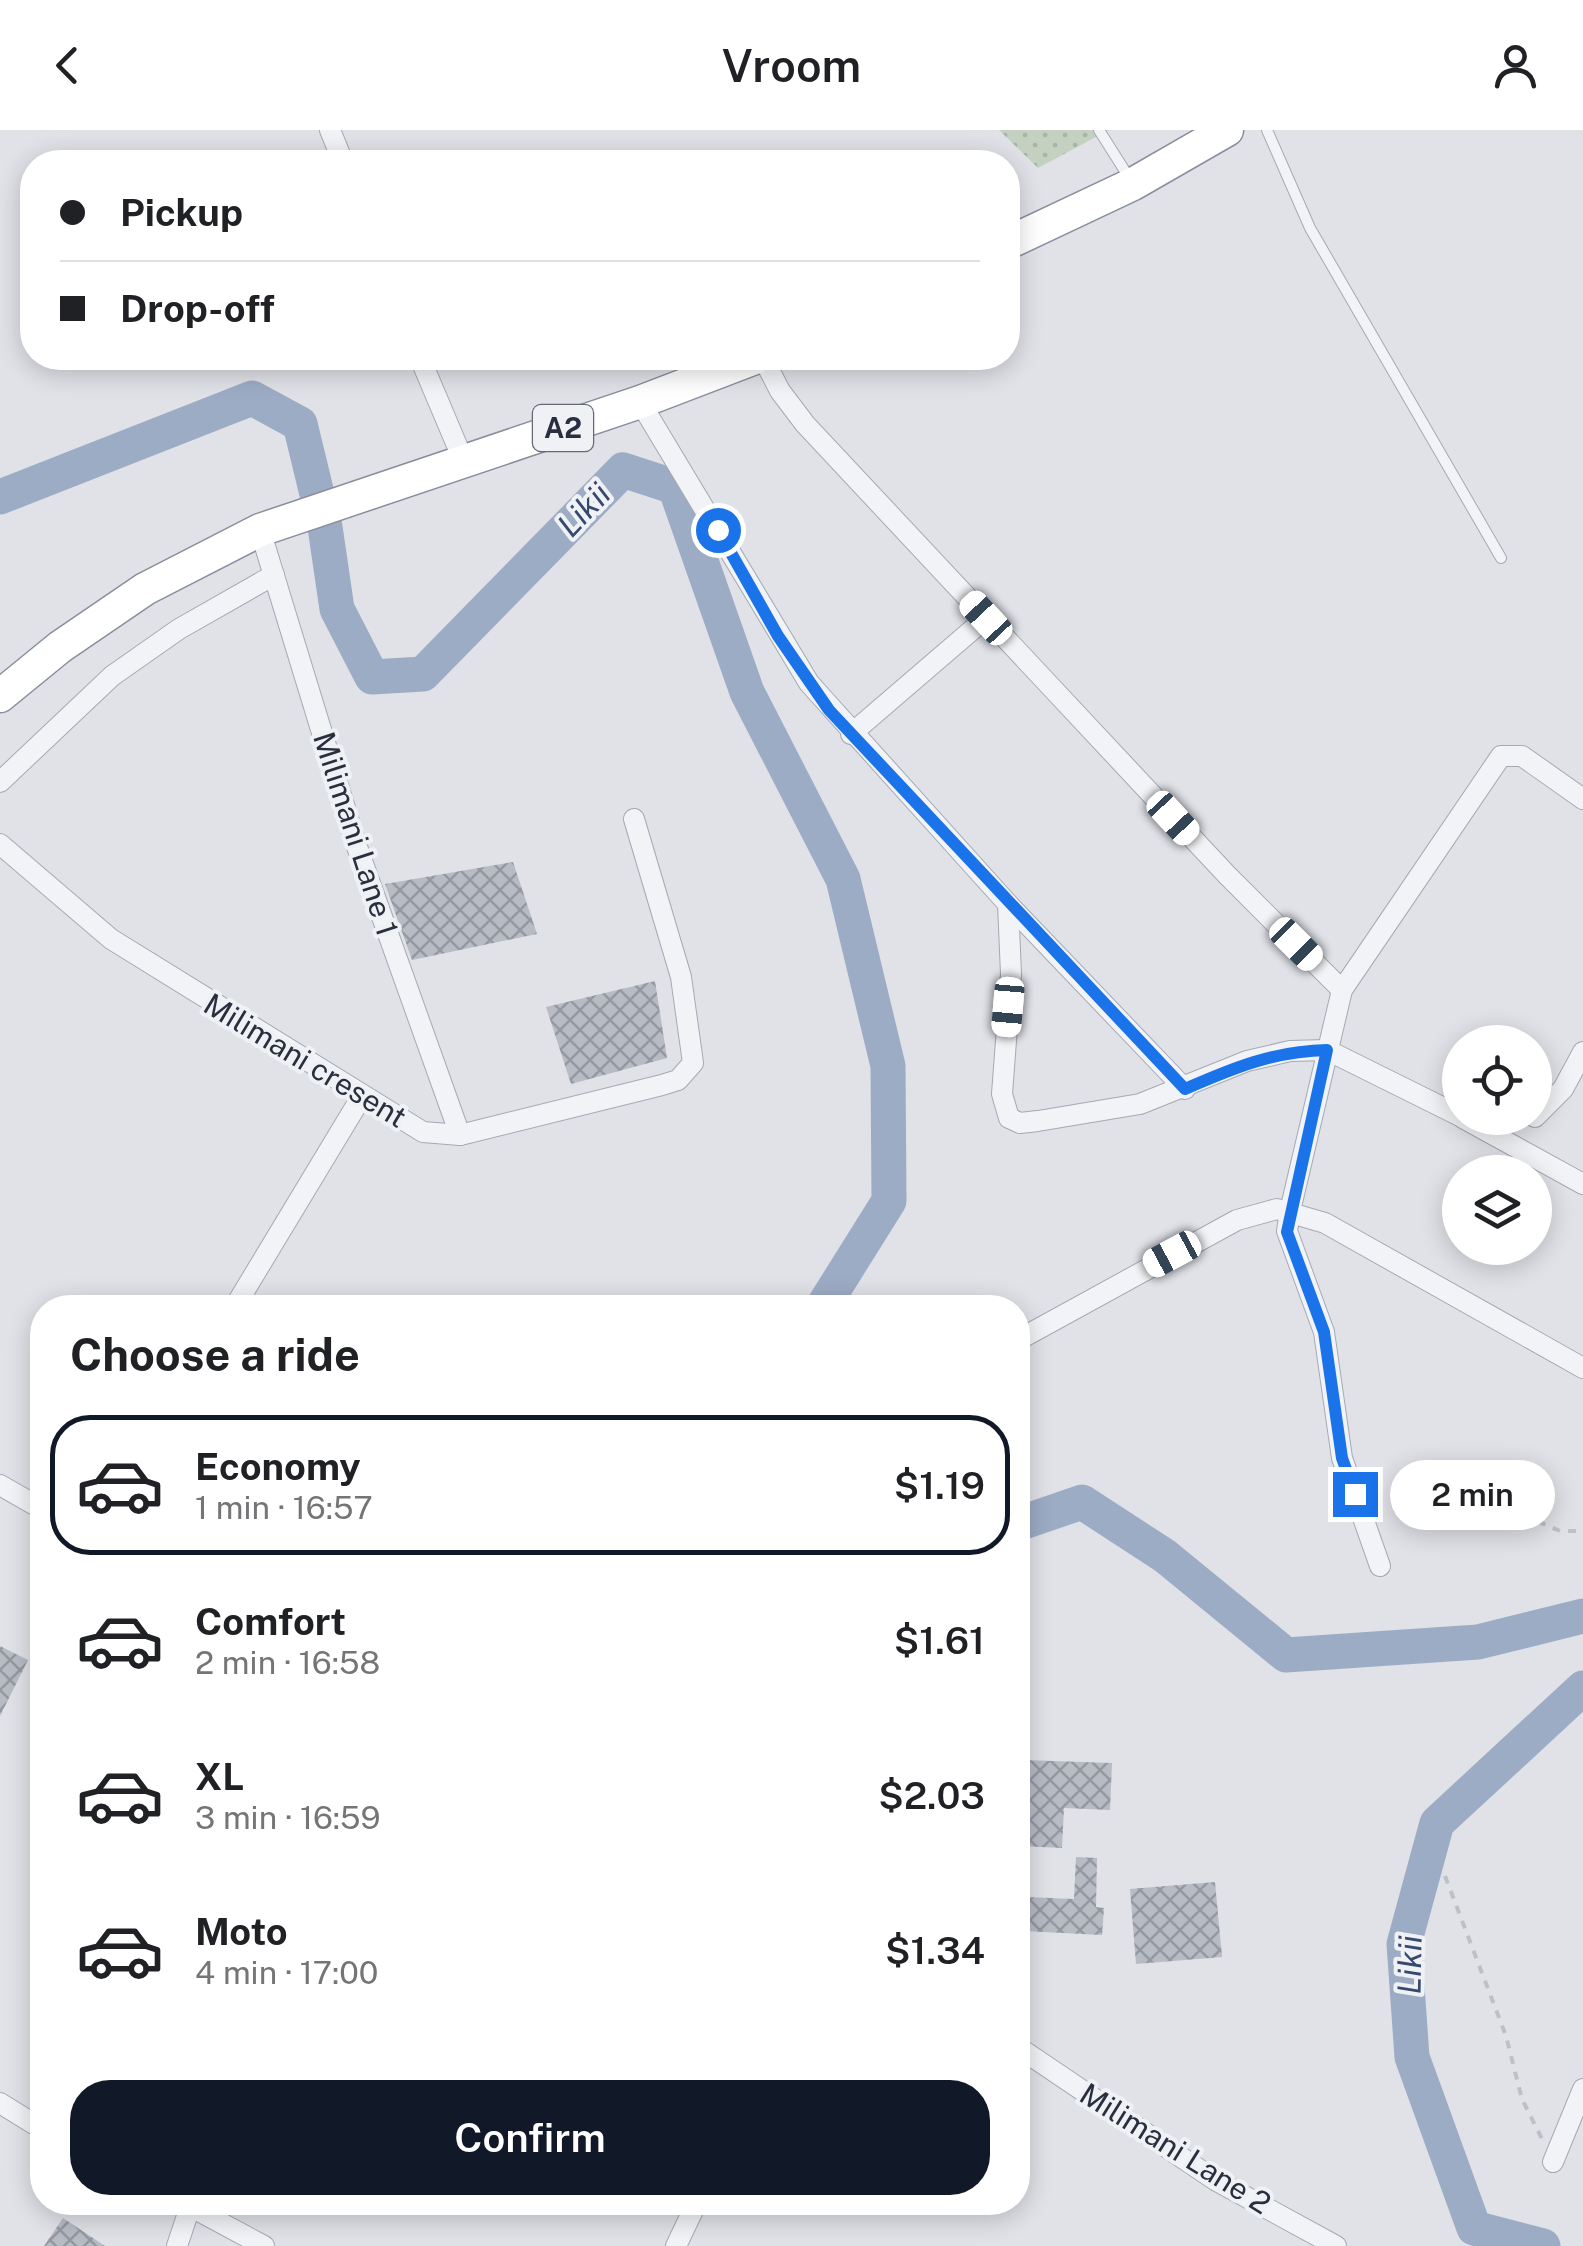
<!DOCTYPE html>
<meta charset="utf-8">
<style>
body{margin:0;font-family:"Public Sans",sans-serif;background:#f2f2f2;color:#202124;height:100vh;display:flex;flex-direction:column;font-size:38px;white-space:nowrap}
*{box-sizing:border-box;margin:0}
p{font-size:32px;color:#757577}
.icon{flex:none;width:55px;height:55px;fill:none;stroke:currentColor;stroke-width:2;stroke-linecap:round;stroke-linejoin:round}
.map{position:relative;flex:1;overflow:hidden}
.drawer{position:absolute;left:30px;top:1165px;width:1000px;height:920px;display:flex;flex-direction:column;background:#fff;border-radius:40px;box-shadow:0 5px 25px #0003}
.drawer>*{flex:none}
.guide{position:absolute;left:20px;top:20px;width:1000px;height:220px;border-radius:40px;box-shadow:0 5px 25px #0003;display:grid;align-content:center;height:220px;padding:0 40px;background:#fff}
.buttons{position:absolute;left:1442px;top:895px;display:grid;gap:20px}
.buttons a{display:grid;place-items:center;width:110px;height:110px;border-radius:50%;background:#fff;box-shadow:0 5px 25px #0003;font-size:50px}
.end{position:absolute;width:45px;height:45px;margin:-22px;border:12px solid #1a73e8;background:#fff;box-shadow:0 0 0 5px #fff}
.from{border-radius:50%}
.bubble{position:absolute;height:70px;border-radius:35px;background:#fff;box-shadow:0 5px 25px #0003;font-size:32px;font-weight:600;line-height:70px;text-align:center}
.car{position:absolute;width:30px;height:60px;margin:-30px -15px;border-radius:12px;box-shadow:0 0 8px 2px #0007;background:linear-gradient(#fff 24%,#345 0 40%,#fff 0 76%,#345 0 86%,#fff 0)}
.guide b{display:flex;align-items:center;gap:35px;height:95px;font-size:38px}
.guide b+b{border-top:2px solid #e0e0e0}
.guide i{width:25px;height:25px;background:#202124}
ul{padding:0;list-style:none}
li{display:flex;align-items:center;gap:30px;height:140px;margin:0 20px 15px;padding:0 20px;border:5px solid transparent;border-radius:40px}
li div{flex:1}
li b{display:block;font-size:38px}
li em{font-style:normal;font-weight:600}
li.active{border-color:#111827}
li>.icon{width:90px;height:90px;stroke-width:1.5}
h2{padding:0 40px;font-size:45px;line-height:120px}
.action{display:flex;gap:20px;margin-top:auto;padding:20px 40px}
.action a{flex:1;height:115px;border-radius:40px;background:#111827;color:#fff;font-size:40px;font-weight:600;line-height:115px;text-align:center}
header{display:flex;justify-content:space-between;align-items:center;height:130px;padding:0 40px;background:#fff;font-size:45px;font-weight:600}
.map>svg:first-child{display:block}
</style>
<header><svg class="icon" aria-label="back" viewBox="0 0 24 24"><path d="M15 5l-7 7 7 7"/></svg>Vroom<svg class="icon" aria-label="person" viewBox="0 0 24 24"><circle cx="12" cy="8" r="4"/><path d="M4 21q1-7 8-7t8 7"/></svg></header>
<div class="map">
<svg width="1583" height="2116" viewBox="0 0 1583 2116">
<defs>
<pattern id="park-dots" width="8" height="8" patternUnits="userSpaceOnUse" patternTransform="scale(2.5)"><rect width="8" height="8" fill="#c4d1c1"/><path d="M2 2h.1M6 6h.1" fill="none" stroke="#a8b4a7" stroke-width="1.8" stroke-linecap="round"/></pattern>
<pattern id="building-cross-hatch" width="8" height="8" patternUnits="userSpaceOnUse" patternTransform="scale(2.5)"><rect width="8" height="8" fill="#b7bbc4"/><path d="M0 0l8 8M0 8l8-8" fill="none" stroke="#9598a1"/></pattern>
</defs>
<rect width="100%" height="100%" fill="#e0e2e8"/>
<path fill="url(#park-dots)" d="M999 0H1109L1038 38Z"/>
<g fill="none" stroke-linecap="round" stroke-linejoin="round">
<g stroke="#9dacc5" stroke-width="35">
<path d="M0 367 252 268 300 294 325 397 337 479 372 547 423 544 623 340 675 357 747 562 843 749 888 936 889 1071 822 1178"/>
<path d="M1018 1394 1082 1372 1165 1426 1286 1525 1478 1512 1583 1486"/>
<path d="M1543 2116 1474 2098 1412 1927 1404 1814 1437 1693 1583 1558"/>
</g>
</g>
<g fill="url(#building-cross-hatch)">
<path d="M513 732 537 804 412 830 385 754Z"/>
<path d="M655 851 667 928 571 954 546 877Z"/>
<path d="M0 1516 28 1530 0 1586Z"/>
<path d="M1023 1630 1112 1633 1110 1680 1064 1678 1062 1718 1020 1716Z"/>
<path d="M1076 1727 1097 1728 1096 1777 1104 1778 1102 1805 1025 1801 1026 1767 1074 1769Z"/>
<path d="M1215 1752 1222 1827 1136 1834 1130 1759Z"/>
<path d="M63 2088 105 2116H44Z"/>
</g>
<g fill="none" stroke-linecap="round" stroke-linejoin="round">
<g stroke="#a5a9b2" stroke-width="12">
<g id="service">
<path d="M1099 0 1130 49"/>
<path d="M1267 0 1310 98 1501 428"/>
</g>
</g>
<g stroke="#a5a9b2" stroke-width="22">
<g id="minor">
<path d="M330 0 343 32"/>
<path d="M420 228 464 332"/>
<path d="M763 228 780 261 805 294 1227 745 1342 860"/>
<path d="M640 272 809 553 1008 774 1011 844 1002 964 1009 988 1020 993 1038 991 1140 974 1247 931 1290 921 1327 920 1460 986"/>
<path d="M260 400 356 714 460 1005"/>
<path d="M851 604 986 488"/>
<path d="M0 652 112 546 179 499 274 445"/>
<path d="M0 714 111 809 423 1002 460 1005 662 955 678 950 693 933 681 847 634 689"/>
<path d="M1008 774 1185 959"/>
<path d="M1535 987 1563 959 1583 922"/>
<path d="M1463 988 1583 1054"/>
<path d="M234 1178 362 966"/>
<path d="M1018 1210 1237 1090 1277 1079 1325 1093 1583 1238"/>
<path d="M0 1355 42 1379"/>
<path d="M1380 1436 1342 1328 1324 1202 1287 1101 1290 1081 1342 860 1501 626H1522L1583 669"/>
<path d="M1018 1917 1215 2050 1336 2116"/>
<path d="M0 1973 42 1999"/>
<path d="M1553 2032 1583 1959"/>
<path d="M182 2072 264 2116"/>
<path d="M177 2116 190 2077"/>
<path d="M676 2116 697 2072"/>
</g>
</g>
<g stroke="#888e9d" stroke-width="35">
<g id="trunk">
<path d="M1008 113 1133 54 1227 0"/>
<path d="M0 566 60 517 145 459 260 400 640 272 755 228"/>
</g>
</g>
<g stroke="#bec0c6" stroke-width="4" stroke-dasharray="8 8" stroke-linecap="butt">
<path d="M1450 1353 1560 1401H1583"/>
<path d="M1445 1746 1506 1906 1522 1969 1542 2009"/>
</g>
<use href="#service" stroke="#f2f3f6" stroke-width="10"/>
<use href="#minor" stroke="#f2f3f6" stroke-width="20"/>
<use href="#trunk" stroke="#fff" stroke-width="32"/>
</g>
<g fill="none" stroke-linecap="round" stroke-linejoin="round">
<path stroke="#1a73e8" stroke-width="12" d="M718 400 778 506 829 580 1185 959C1233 938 1274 921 1327 920L1287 1102 1324 1202 1342 1328 1355 1364"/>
</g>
<g text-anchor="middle" stroke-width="8" stroke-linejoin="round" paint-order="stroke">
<rect fill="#eff1f5" stroke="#646975" stroke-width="2.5" x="533" y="275" width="60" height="46" rx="8"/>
<g font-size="28" font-weight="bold" fill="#292f3e">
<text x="563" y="308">A2</text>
</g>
<g font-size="30" fill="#292f3e" stroke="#eff1f5">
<text transform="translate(355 704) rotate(72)" y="10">Milimani Lane 1</text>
<text transform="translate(305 931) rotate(31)" y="10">Milimani cresent</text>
<text transform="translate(1175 2019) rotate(32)" y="10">Milimani Lane 2</text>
</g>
<g font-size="32" font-style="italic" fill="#36496f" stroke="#eff1f5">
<text transform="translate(584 380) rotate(-46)" y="11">Likii</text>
<text transform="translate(1410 1835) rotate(-89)" y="11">Likii</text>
</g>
</g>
</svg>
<div class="buttons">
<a><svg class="icon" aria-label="locate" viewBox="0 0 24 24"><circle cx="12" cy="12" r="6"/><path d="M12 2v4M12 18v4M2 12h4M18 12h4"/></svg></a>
<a><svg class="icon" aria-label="layers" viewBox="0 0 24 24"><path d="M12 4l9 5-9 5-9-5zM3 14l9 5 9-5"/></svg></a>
</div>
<i class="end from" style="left:718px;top:400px"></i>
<i class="end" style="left:1355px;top:1364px"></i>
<div class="bubble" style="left:1390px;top:1330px;width:165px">2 min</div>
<i class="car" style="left:986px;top:488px;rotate:317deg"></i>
<i class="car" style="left:1173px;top:688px;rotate:137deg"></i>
<i class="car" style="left:1296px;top:814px;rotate:135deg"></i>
<i class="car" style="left:1008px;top:877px;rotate:185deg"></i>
<i class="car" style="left:1172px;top:1124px;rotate:242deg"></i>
<div class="guide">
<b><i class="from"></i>Pickup</b>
<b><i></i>Drop-off</b>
</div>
<section class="drawer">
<h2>Choose a ride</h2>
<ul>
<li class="active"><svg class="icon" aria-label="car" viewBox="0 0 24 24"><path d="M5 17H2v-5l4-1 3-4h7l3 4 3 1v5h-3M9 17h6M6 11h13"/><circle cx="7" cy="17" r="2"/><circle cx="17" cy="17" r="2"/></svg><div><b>Economy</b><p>1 min · 16:57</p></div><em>$1.19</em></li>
<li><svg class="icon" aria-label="car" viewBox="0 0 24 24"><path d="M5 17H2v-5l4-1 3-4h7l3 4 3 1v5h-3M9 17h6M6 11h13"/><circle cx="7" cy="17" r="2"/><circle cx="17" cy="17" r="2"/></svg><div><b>Comfort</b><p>2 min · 16:58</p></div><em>$1.61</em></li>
<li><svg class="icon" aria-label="car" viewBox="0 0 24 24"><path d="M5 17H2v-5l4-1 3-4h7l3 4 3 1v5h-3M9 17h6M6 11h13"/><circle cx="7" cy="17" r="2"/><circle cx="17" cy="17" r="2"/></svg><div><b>XL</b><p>3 min · 16:59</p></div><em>$2.03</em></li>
<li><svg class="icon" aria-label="car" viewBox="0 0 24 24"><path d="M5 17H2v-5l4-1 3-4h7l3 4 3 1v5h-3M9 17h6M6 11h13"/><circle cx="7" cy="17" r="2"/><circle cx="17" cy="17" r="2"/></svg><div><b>Moto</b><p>4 min · 17:00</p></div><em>$1.34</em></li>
</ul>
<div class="action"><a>Confirm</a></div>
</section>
</div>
